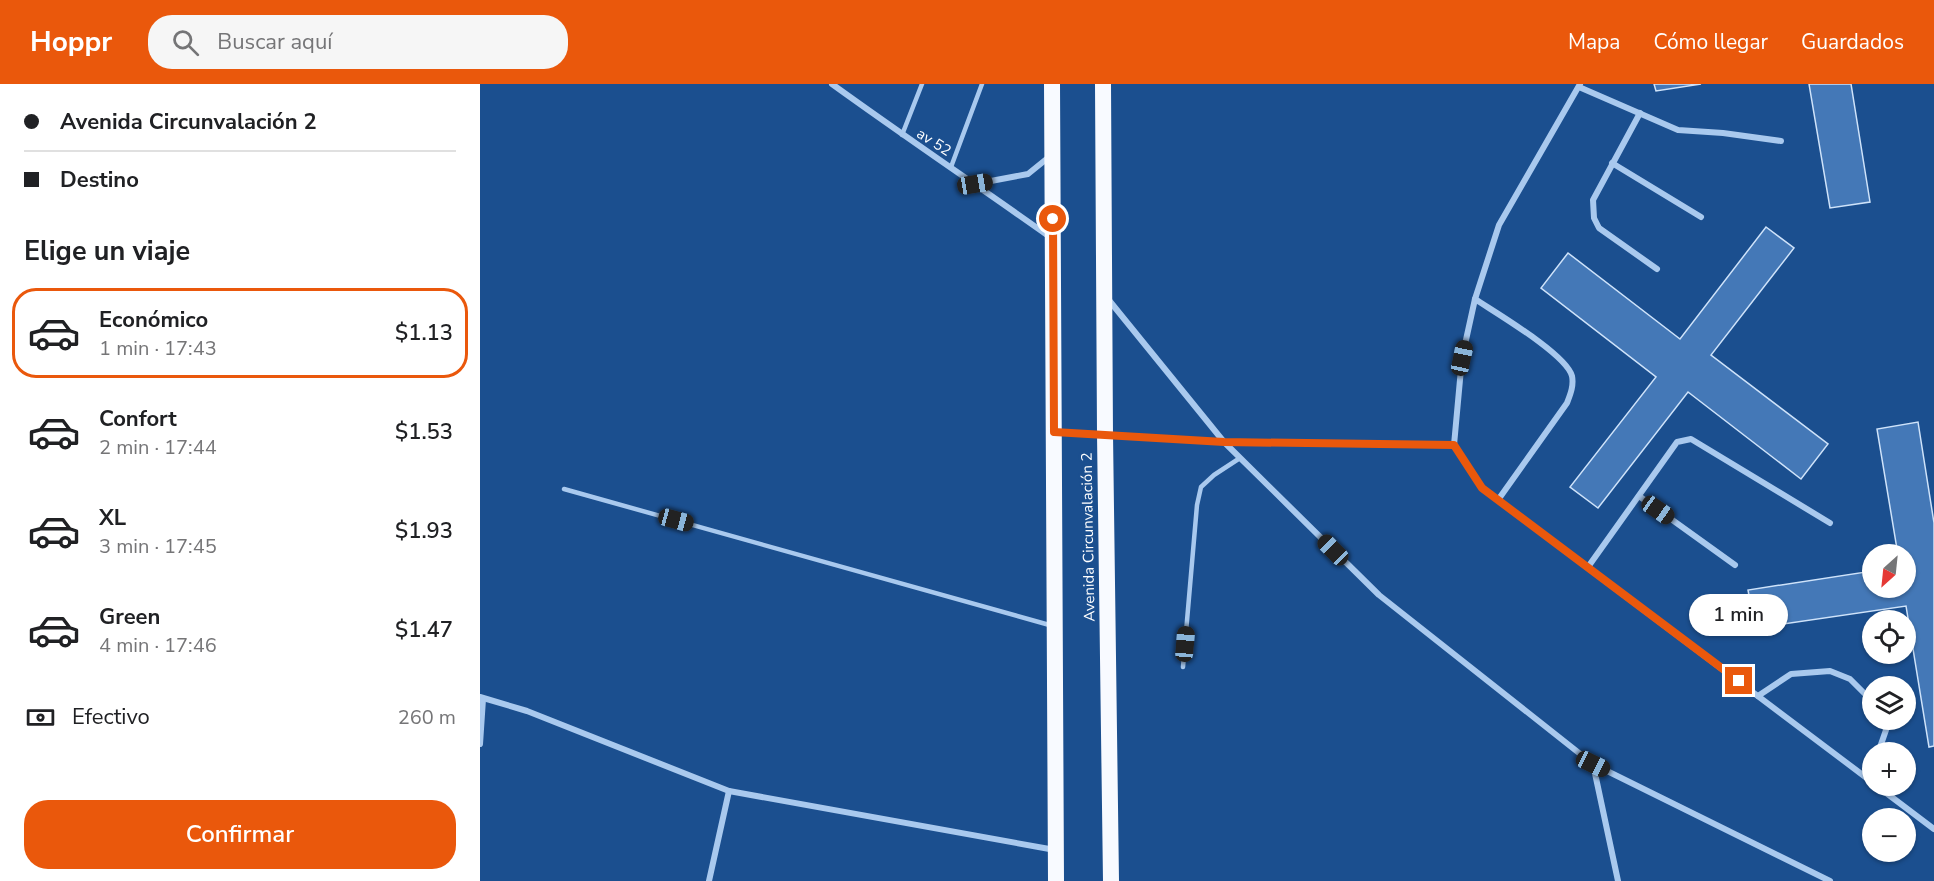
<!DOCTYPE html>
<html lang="es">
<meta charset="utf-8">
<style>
body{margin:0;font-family:"Nunito Sans",sans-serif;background:#f6f6f6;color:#202124;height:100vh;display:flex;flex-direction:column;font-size:22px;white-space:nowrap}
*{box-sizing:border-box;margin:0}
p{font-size:20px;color:#757577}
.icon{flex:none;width:33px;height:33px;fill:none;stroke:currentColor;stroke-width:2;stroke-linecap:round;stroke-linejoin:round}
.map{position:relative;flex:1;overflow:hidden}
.panel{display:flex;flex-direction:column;background:#fff;width:480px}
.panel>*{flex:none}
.guide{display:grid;align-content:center;height:132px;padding:0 24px;background:#fff}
.needle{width:39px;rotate:207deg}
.tools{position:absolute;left:1382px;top:460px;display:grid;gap:12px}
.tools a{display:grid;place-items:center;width:54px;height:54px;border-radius:50%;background:#fff;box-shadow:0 2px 4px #0004;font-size:30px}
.end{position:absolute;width:27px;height:27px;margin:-14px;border:8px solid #ea580c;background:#fff;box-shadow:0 0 0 3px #fff}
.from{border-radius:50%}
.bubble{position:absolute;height:42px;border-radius:21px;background:#fff;box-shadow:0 2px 4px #0004;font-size:20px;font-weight:600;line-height:42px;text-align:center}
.car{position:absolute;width:18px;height:36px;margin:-18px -9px;border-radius:8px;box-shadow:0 0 4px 2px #0007;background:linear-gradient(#222 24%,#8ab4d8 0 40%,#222 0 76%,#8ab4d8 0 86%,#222 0)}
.guide b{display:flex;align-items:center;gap:21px;height:57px;font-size:22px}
.guide b+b{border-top:2px solid #e0e0e0}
.guide i{width:15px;height:15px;background:#202124}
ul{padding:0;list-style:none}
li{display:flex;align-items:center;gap:18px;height:90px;margin:0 12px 9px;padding:0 12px;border:3px solid transparent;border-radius:24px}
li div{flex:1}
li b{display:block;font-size:22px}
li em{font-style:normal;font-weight:600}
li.current{border-color:#ea580c}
li>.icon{width:54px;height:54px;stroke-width:1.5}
h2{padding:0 24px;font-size:27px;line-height:72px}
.pay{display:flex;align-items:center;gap:15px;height:66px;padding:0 24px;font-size:22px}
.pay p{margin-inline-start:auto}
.button{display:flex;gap:12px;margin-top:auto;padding:12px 24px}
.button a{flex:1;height:69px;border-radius:24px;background:#ea580c;color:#fff;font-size:24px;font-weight:600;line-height:69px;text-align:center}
header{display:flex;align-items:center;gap:36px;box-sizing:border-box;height:84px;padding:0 30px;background:#ea580c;color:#fff}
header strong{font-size:28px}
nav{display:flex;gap:33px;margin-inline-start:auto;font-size:21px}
.search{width:420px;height:54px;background:#f6f6f6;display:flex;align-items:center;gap:15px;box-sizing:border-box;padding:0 21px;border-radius:24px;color:#757577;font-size:22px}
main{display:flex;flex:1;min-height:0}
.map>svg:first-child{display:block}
</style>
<header>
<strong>Hoppr</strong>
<div class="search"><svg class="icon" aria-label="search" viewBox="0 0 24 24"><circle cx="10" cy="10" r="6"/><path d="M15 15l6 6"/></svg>Buscar aquí</div>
<nav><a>Mapa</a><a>Cómo llegar</a><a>Guardados</a></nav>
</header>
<main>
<section class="panel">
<div class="guide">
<b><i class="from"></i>Avenida Circunvalación 2</b>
<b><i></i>Destino</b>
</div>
<h2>Elige un viaje</h2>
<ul>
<li class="current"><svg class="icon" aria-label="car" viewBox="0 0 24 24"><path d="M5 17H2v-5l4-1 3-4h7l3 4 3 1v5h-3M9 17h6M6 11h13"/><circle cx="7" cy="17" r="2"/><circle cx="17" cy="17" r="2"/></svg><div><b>Económico</b><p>1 min · 17:43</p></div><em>$1.13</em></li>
<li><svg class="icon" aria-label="car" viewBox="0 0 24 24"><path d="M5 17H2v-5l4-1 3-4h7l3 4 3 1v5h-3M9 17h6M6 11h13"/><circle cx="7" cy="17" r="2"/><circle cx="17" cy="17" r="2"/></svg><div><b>Confort</b><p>2 min · 17:44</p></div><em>$1.53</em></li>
<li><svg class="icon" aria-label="car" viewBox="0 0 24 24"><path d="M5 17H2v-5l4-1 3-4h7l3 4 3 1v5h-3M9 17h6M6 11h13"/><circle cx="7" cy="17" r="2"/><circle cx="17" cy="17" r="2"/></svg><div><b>XL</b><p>3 min · 17:45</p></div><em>$1.93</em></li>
<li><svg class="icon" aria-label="car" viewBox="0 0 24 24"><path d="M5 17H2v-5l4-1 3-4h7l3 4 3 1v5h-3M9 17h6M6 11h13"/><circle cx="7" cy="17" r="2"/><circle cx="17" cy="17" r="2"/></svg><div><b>Green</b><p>4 min · 17:46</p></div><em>$1.47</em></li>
</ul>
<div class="pay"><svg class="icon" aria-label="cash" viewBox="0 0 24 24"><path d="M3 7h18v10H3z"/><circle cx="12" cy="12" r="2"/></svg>Efectivo<p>260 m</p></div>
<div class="button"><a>Confirmar</a></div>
</section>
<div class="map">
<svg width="1454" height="797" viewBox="0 0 1454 797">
<rect width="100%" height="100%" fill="#1b4f8f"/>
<g fill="#4478b7" stroke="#cfe3fa" stroke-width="1.5">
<path d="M1174 0H1221L1176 7Z"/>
<path d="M1329 0H1371L1390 118 1350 124Z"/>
<path d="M1286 143 1314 164 1231 271 1348 360 1321 395 1208 308 1118 424 1090 403 1176 293 1061 204 1088 169 1200 255Z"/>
<path d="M1438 338 1454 439V662L1449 663 1426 522 1275 544 1268 506 1392 487V504H1425V471H1418L1397 345Z"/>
</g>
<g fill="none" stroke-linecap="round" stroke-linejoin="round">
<g stroke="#a9c9ee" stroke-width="4.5">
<path d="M422 51 442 0"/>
<path d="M471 83 502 0"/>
<path d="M84 405 573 542"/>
<path d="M703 583 717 421 721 403 734 391 760 374"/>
</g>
<g stroke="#a9c9ee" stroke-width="6">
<path d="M352 0C424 52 498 102 570 153"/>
<path d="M1100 0 1019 141 995 215 982 274 974 361 1002 404 1392 698"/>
<path d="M1099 3 1198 46 1243 49 1301 57"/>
<path d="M1160 29 1113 116 1114 134 1119 144 1177 185"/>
<path d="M1132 79 1221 133"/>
<path d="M495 100 548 90 569 73"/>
<path d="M628 215 744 358 899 511 1113 680 1350 797"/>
<path d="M995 215C1016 229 1086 270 1092 292 1094 302 1090 311 1087 319L1018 416"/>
<path d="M574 348 744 358 974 361"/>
<path d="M1159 412 1255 481"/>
<path d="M1108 483 1197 358 1211 355 1350 439"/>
<path d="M1278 612 1311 590 1350 587 1370 595 1392 617"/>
<path d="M0 613 47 627 249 707 575 766"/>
<path d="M0 660 3 615"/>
<path d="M1398 669 1406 646 1403 636"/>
<path d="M1113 680 1138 797"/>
<path d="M1389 696 1392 687"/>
<path d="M1397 702 1454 745"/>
<path d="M229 797 249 707"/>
</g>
<g stroke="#f8faff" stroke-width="16">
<path d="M572 0 576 797"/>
<path d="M623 0 625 350 631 797"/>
</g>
</g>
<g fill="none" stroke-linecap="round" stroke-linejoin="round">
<path stroke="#ea580c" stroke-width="8" d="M573 135 574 348 744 358 974 361 1002 404 1259 597"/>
</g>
<g text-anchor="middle" stroke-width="5" stroke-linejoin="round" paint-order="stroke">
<g font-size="15" fill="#fff" stroke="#1b4f8f">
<text transform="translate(454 58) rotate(33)" y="5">av 52</text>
<text transform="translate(608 453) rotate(-91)" y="5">Avenida Circunvalación 2</text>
</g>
</g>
</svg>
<div class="tools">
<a><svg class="needle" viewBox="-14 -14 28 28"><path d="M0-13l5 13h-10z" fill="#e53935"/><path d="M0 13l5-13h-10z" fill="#757577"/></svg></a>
<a><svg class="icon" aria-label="locate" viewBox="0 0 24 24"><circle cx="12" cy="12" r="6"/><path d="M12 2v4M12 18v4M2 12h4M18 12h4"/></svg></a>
<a><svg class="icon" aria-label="layers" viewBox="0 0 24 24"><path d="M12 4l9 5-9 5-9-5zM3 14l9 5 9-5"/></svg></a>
<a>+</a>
<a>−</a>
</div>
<i class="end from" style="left:573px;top:135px"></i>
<i class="end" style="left:1259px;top:597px"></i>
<div class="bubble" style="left:1209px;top:510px;width:99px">1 min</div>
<i class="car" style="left:495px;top:100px;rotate:81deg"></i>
<i class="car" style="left:982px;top:274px;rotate:12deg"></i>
<i class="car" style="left:1178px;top:426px;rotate:125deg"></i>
<i class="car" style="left:196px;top:436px;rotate:105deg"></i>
<i class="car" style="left:853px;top:466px;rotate:315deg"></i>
<i class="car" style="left:705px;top:560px;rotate:5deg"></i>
<i class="car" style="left:1113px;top:680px;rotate:116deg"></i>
</div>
</main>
